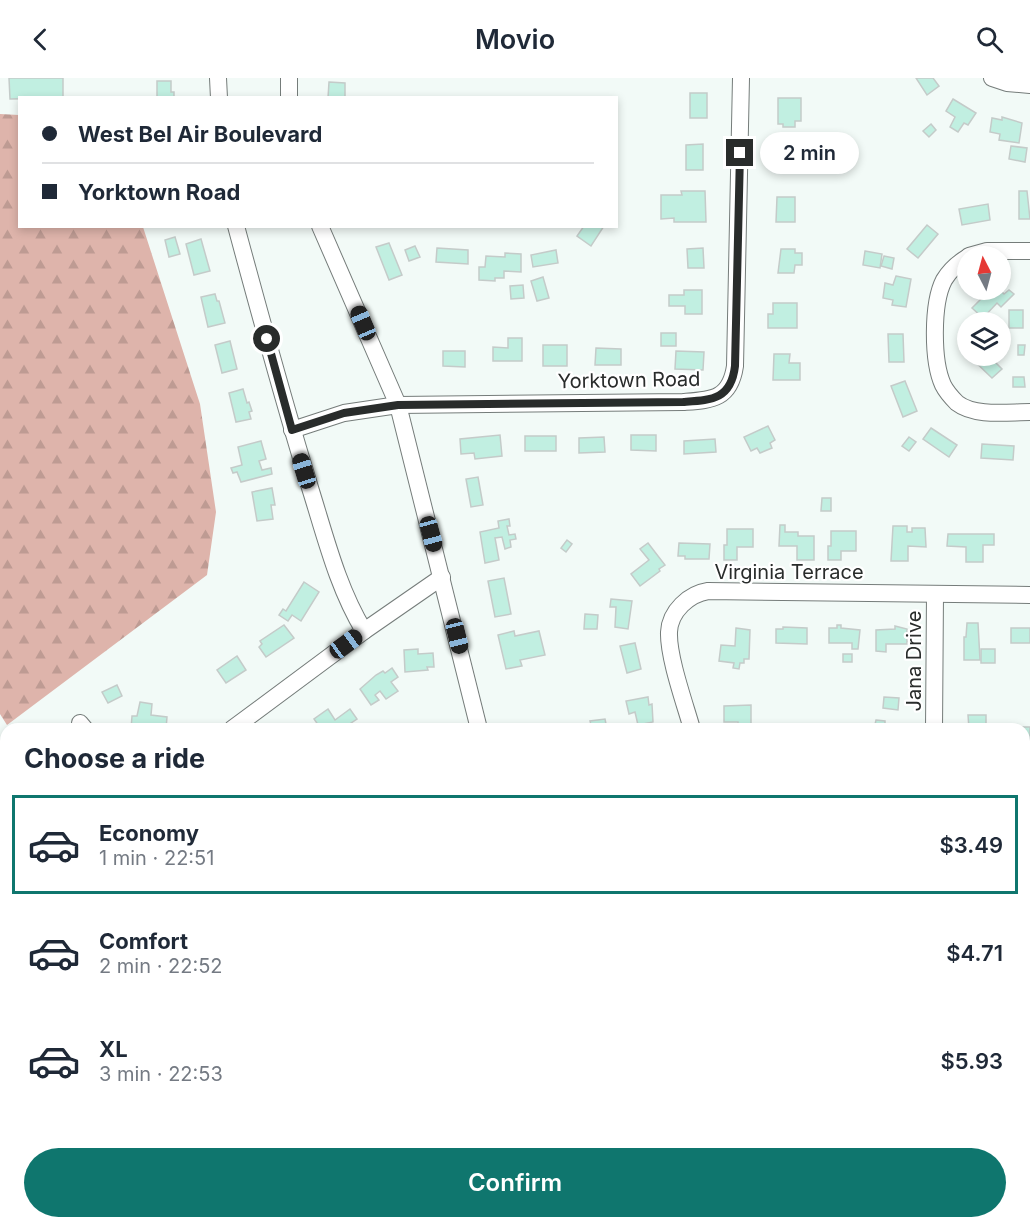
<!DOCTYPE html>
<meta charset="utf-8">
<style>
body{margin:0;font-family:Inter,sans-serif;background:#f2f2f3;color:#1f2937;height:100vh;display:flex;flex-direction:column;font-size:22px;white-space:nowrap}
*{box-sizing:border-box;margin:0}
p{font-size:20px;color:#747a83}
.icon{flex:none;width:33px;height:33px;fill:none;stroke:currentColor;stroke-width:2;stroke-linecap:round;stroke-linejoin:round}
.map{position:relative;flex:1;overflow:hidden}
.drawer{position:absolute;left:0px;top:645px;width:1030px;height:506px;display:flex;flex-direction:column;background:#fff;border-radius:18px 18px 0 0;box-shadow:0 3px 9px #0003}
.drawer>*{flex:none}
.banner{position:absolute;left:18px;top:18px;width:600px;height:132px;border-radius:0px;box-shadow:0 3px 9px #0003;display:grid;align-content:center;height:132px;padding:0 24px;background:#fff}
.needle{width:39px;rotate:354deg}
.buttons{position:absolute;left:957px;top:168px;display:grid;gap:12px}
.buttons a{display:grid;place-items:center;width:54px;height:54px;border-radius:50%;background:#fff;box-shadow:0 3px 9px #0003;font-size:30px}
.end{position:absolute;width:27px;height:27px;margin:-14px;border:8px solid #292c2b;background:#fff;box-shadow:0 0 0 3px #fff}
.from{border-radius:50%}
.bubble{position:absolute;height:42px;border-radius:21px;background:#fff;box-shadow:0 3px 9px #0003;font-size:20px;font-weight:600;line-height:42px;text-align:center}
.car{position:absolute;width:18px;height:36px;margin:-18px -9px;border-radius:8px;box-shadow:0 0 4px 2px #0007;background:linear-gradient(#222 24%,#8ab4d8 0 40%,#222 0 76%,#8ab4d8 0 86%,#222 0)}
.banner b{display:flex;align-items:center;gap:21px;height:57px;font-size:22px}
.banner b+b{border-top:2px solid #e0e1e3}
.banner i{width:15px;height:15px;background:#1f2937}
ul{padding:0;list-style:none}
li{display:flex;align-items:center;gap:18px;height:99px;margin:0 12px 9px;padding:0 12px;border:3px solid transparent;border-radius:0px}
li div{flex:1}
li b{display:block;font-size:22px}
li em{font-style:normal;font-weight:600}
li.active{border-color:#0f766e}
li>.icon{width:54px;height:54px;stroke-width:1.5}
h2{padding:0 24px;font-size:27px;line-height:72px}
.primary-button{display:flex;gap:12px;margin-top:auto;padding:12px 24px}
.primary-button a{flex:1;height:69px;border-radius:36px;background:#0f766e;color:#fff;font-size:24px;font-weight:600;line-height:69px;text-align:center}
header{display:flex;justify-content:space-between;align-items:center;height:78px;padding:0 24px;background:#fff;font-size:27px;font-weight:600}
.map>svg:first-child{display:block}
</style>
<header><svg class="icon" aria-label="back" viewBox="0 0 24 24"><path d="M15 5l-7 7 7 7"/></svg>Movio<svg class="icon" aria-label="search" viewBox="0 0 24 24"><circle cx="10" cy="10" r="6"/><path d="M15 15l6 6"/></svg></header>
<div class="map">
<svg width="1030" height="1150" viewBox="0 0 1030 1150">
<defs>
<pattern id="forest-firs" width="22" height="20" patternUnits="userSpaceOnUse" patternTransform="scale(1.5)"><rect width="22" height="20" fill="#deb4ab"/><path d="M5 1l3.5 6h-7zM16 11l3.5 6h-7z" fill="#be9b93"/></pattern>
</defs>
<rect width="100%" height="100%" fill="#f2faf7"/>
<g fill="url(#forest-firs)">
<path d="M0 36 19 37 20 148 143 149 200 326 216 434 207 497 7 647 0 636Z"/>
<path d="M748 1145 751 1150H458L452 1145Z"/>
</g>
<g fill="#c1efe1" stroke="#c4cbc9" stroke-width="1.5">
<path d="M9 0H63V20L10 21Z"/>
<path d="M916 0H933L939 8 927 17Z"/>
<path d="M157 3H171V14H174V20H157Z"/>
<path d="M329 4 345 5V20H328Z"/>
<rect x="690" y="15" width="17" height="25"/>
<path d="M778 20H801V43H795V49H783V46H778Z"/>
<path d="M953 21 976 35 968 47 964 45 958 54 950 49 955 39 946 33Z"/>
<path d="M1002 39 1022 45 1019 65 999 62 1000 56 990 54 992 40 1002 42Z"/>
<path d="M931 46 936 52 929 59 923 53Z"/>
<path d="M703 66V92H686V67Z"/>
<path d="M779 68H796L795 91H779Z"/>
<path d="M1011 68 1027 70 1025 84 1009 81Z"/>
<path d="M681 113H705L706 144H674V140L661 141V117H682Z"/>
<path d="M1019 113H1027L1030 141H1019Z"/>
<path d="M777 119H795V144H776Z"/>
<path d="M988 126 990 142 962 147 959 131Z"/>
<path d="M927 147 938 156 918 180 907 171Z"/>
<path d="M584 148H604L591 168 577 158Z"/>
<path d="M175 159 180 176 169 179 165 162Z"/>
<path d="M201 161 210 193 194 197 186 166Z"/>
<path d="M389 165 402 197 389 202 376 169Z"/>
<path d="M415 168 420 179 409 183 405 172Z"/>
<path d="M437 170 468 172V186L436 184Z"/>
<path d="M703 170 704 190H688L687 171Z"/>
<path d="M781 171H795V175H802V187H795L794 195H778Z"/>
<path d="M556 172 558 185 533 189 531 177Z"/>
<path d="M865 173 882 176 880 190 863 187Z"/>
<path d="M505 175 521 176V194L504 193V200H495V203L479 202V189H485L486 178 505 179Z"/>
<path d="M884 178 894 180 892 191 881 188Z"/>
<path d="M896 198 911 201 906 229 892 227 893 222 883 220 885 205 893 207Z"/>
<path d="M543 199 549 220 537 223 531 203Z"/>
<path d="M523 207 524 220 511 221 510 208Z"/>
<path d="M684 212H702V236H685V228H669V217H684Z"/>
<path d="M990 212H1000L1004 216 1009 212 1014 216 1001 229 997 225 983 240 972 230Z"/>
<path d="M215 216 217 223H219L225 245 208 249 201 219Z"/>
<path d="M773 225H797V250H768V236H773Z"/>
<rect x="1009" y="232" width="14" height="18"/>
<rect x="661" y="255" width="15" height="13"/>
<path d="M888 256H903L904 284H889Z"/>
<path d="M508 260H522V283H493V269L508 270Z"/>
<path d="M230 263 237 291 222 295 215 267Z"/>
<rect x="543" y="267" width="24" height="21"/>
<path d="M1018 267H1025L1024 277H1018Z"/>
<path d="M596 270 621 271V287H595Z"/>
<path d="M443 273H465V289L443 288Z"/>
<path d="M676 273 704 274 703 292 675 291Z"/>
<path d="M774 276H790L789 285H800V302H773Z"/>
<path d="M969 278H989L1002 291 992 300Z"/>
<path d="M1013 299H1024L1025 309H1013Z"/>
<path d="M905 303 917 333 903 339 891 308Z"/>
<path d="M243 311 247 325 249 324 252 333 249 334 251 341 236 344 229 315Z"/>
<path d="M768 348 775 362 770 365 772 370 760 375 757 370 751 373 744 359Z"/>
<path d="M931 350 957 367 949 379 923 361Z"/>
<path d="M500 357 502 378 475 381 474 375 461 376 460 361Z"/>
<path d="M631 357H656V373L631 372Z"/>
<rect x="525" y="358" width="31" height="15"/>
<path d="M604 359 605 374 579 375V360Z"/>
<path d="M909 359 916 364 909 373 902 368Z"/>
<path d="M715 361 716 374 684 376V363Z"/>
<path d="M261 363 266 381 259 383 262 392 271 390 272 396 241 404 237 394 233 395 231 390 242 387 238 369Z"/>
<path d="M982 366 1014 368 1013 382 981 380Z"/>
<path d="M478 399 483 427 471 429 466 401Z"/>
<path d="M272 410 275 427H271L273 441 257 443 252 414Z"/>
<path d="M822 420H831V433H821Z"/>
<path d="M509 441 510 448H507L509 457 515 456 516 461 510 462 511 469 505 471 502 459 495 460 499 482 485 485 480 454 499 450 498 443Z"/>
<path d="M780 447H785V454H798V458H814V482H797V468H779Z"/>
<path d="M893 448H907V454H912V450H925L926 469 908 468V483H891Z"/>
<path d="M727 451H753V469H737V482H724V467H727Z"/>
<path d="M831 453H856V473H841V482H828V468H831Z"/>
<path d="M948 456H994V467H983V484H966V469L947 468Z"/>
<path d="M567 462 572 466 566 474 561 470Z"/>
<path d="M648 465 665 487 659 491 660 493 640 508 631 496 649 482 640 471Z"/>
<path d="M679 465 710 466 709 481H685V478H678Z"/>
<path d="M504 500 511 536 495 539 488 503Z"/>
<path d="M304 504 319 514 301 543 292 537 288 543 279 537 283 531 286 533Z"/>
<path d="M611 521 632 523 628 551 615 549 616 529H610Z"/>
<path d="M585 536 598 537 597 551H584Z"/>
<path d="M967 545H978L980 582H964V559H966Z"/>
<path d="M284 547 294 560 266 579 259 569 262 566 260 563Z"/>
<path d="M837 547H841V550L860 552 858 571H852V565H829V550H837Z"/>
<path d="M895 548 907 551V566H886V574L876 573V552L895 551Z"/>
<path d="M783 549 807 550V566L776 565V551H783Z"/>
<path d="M736 550 750 552 749 581H744V585H740L739 591 733 590 734 585 719 583 721 567 735 568Z"/>
<rect x="1011" y="550" width="19" height="15"/>
<path d="M514 553 515 558 539 553 545 577 520 582 522 588 506 591 498 557Z"/>
<path d="M635 565 641 591 627 595 620 568Z"/>
<path d="M418 571V576L433 575 434 589H427L428 592 405 594 404 572Z"/>
<rect x="981" y="571" width="14" height="14"/>
<rect x="843" y="576" width="9" height="8"/>
<path d="M237 578 246 592 226 605 217 592Z"/>
<path d="M392 590 398 599 391 604 398 613 386 621 380 613 375 617 379 622 371 627 360 611 376 597 383 593 385 595Z"/>
<path d="M117 607 122 618 108 625 102 614Z"/>
<path d="M648 619 649 627 652 626 653 644 638 647 635 634 629 636 626 623Z"/>
<path d="M884 619 899 620 898 632 883 630Z"/>
<path d="M140 624 152 626 151 637 167 639 166 651H131L132 638H137Z"/>
<path d="M751 627V651H738V644H724V628Z"/>
<path d="M328 631 335 642 350 631 357 641 342 651H321L314 641Z"/>
<path d="M968 637H986V651H969Z"/>
<path d="M605 641 607 651H592L590 643Z"/>
<path d="M876 642 885 643V650L902 651H874Z"/>
<path d="M777 648H812L811 651H777Z"/>
<path d="M1009 649H1030V663H1024V651H1009Z"/>
<rect x="1024" y="735" width="6" height="26"/>
<path d="M1024 865H1030V880L1024 881Z"/>
<rect x="1024" y="952" width="6" height="14"/>
<path d="M1024 1008H1030V1022L1024 1023Z"/>
<path d="M303 1144H364L365 1148 363 1150H296Z"/>
</g>
<g fill="none" stroke-linecap="round" stroke-linejoin="round">
<g stroke="#757c7a" stroke-width="18">
<g id="minor">
<path d="M218 0 219 20"/>
<path d="M992 0 1007 5 1030 7"/>
<path d="M289 20V0"/>
<path d="M236 148C260 237 284 325 311 413 326 461 338 510 364 553"/>
<path d="M320 148 398 327 479 651"/>
<path d="M969 178 987 173H1030"/>
<path d="M968 179C958 185 950 192 944 202 932 225 932 283 943 307 946 313 952 320 957 325 975 339 1008 334 1030 334"/>
<path d="M292 352 344 335 398 327 683 324C711 322 730 322 735 288L741 0"/>
<path d="M80 645 85 651"/>
<path d="M232 651 364 553 442 499"/>
<path d="M692 651C685 626 668 579 669 554 670 533 689 516 708 513L1030 517"/>
<path d="M934 651 935 516"/>
<path d="M1024 701H1030"/>
<path d="M1024 915H1030"/>
<path d="M1024 1119H1030"/>
<path d="M900 1144V1150"/>
</g>
</g>
<g stroke="#d4d5d5" stroke-width="26">
<g id="highway">
<path d="M0 999 6 1007"/>
<path d="M107 1144 111 1150"/>
</g>
</g>
<use href="#minor" stroke="#fff" stroke-width="16"/>
<use href="#highway" stroke="#75eccf" stroke-width="24"/>
</g>
<g fill="none" stroke-linecap="round" stroke-linejoin="round">
<path stroke="#292c2b" stroke-width="8" d="M267 261 292 352 344 335 398 327 683 324C711 322 731 322 735 288L740 75"/>
</g>
<g text-anchor="middle" stroke-width="4.5" stroke-linejoin="round" paint-order="stroke">
<g font-size="20" fill="#292c2b" stroke="#fff">
<text transform="translate(629 302) rotate(-1)" y="7">Yorktown Road</text>
<text x="789" y="501">Virginia Terrace</text>
<text transform="translate(914 583) rotate(-90)" y="7">Jana Drive</text>
</g>
</g>
</svg>
<div class="buttons">
<a><svg class="needle" viewBox="-14 -14 28 28"><path d="M0-13l5 13h-10z" fill="#e53935"/><path d="M0 13l5-13h-10z" fill="#747a83"/></svg></a>
<a><svg class="icon" aria-label="layers" viewBox="0 0 24 24"><path d="M12 4l9 5-9 5-9-5zM3 14l9 5 9-5"/></svg></a>
</div>
<i class="end from" style="left:267px;top:261px"></i>
<i class="end" style="left:740px;top:75px"></i>
<div class="bubble" style="left:760px;top:54px;width:99px">2 min</div>
<i class="car" style="left:363px;top:245px;rotate:337deg"></i>
<i class="car" style="left:304px;top:393px;rotate:343deg"></i>
<i class="car" style="left:431px;top:456px;rotate:165deg"></i>
<i class="car" style="left:457px;top:558px;rotate:166deg"></i>
<i class="car" style="left:346px;top:566px;rotate:54deg"></i>
<div class="banner">
<b><i class="from"></i>West Bel Air Boulevard</b>
<b><i></i>Yorktown Road</b>
</div>
<section class="drawer">
<h2>Choose a ride</h2>
<ul>
<li class="active"><svg class="icon" aria-label="car" viewBox="0 0 24 24"><path d="M5 17H2v-5l4-1 3-4h7l3 4 3 1v5h-3M9 17h6M6 11h13"/><circle cx="7" cy="17" r="2"/><circle cx="17" cy="17" r="2"/></svg><div><b>Economy</b><p>1 min · 22:51</p></div><em>$3.49</em></li>
<li><svg class="icon" aria-label="car" viewBox="0 0 24 24"><path d="M5 17H2v-5l4-1 3-4h7l3 4 3 1v5h-3M9 17h6M6 11h13"/><circle cx="7" cy="17" r="2"/><circle cx="17" cy="17" r="2"/></svg><div><b>Comfort</b><p>2 min · 22:52</p></div><em>$4.71</em></li>
<li><svg class="icon" aria-label="car" viewBox="0 0 24 24"><path d="M5 17H2v-5l4-1 3-4h7l3 4 3 1v5h-3M9 17h6M6 11h13"/><circle cx="7" cy="17" r="2"/><circle cx="17" cy="17" r="2"/></svg><div><b>XL</b><p>3 min · 22:53</p></div><em>$5.93</em></li>
</ul>
<div class="primary-button"><a>Confirm</a></div>
</section>
</div>
